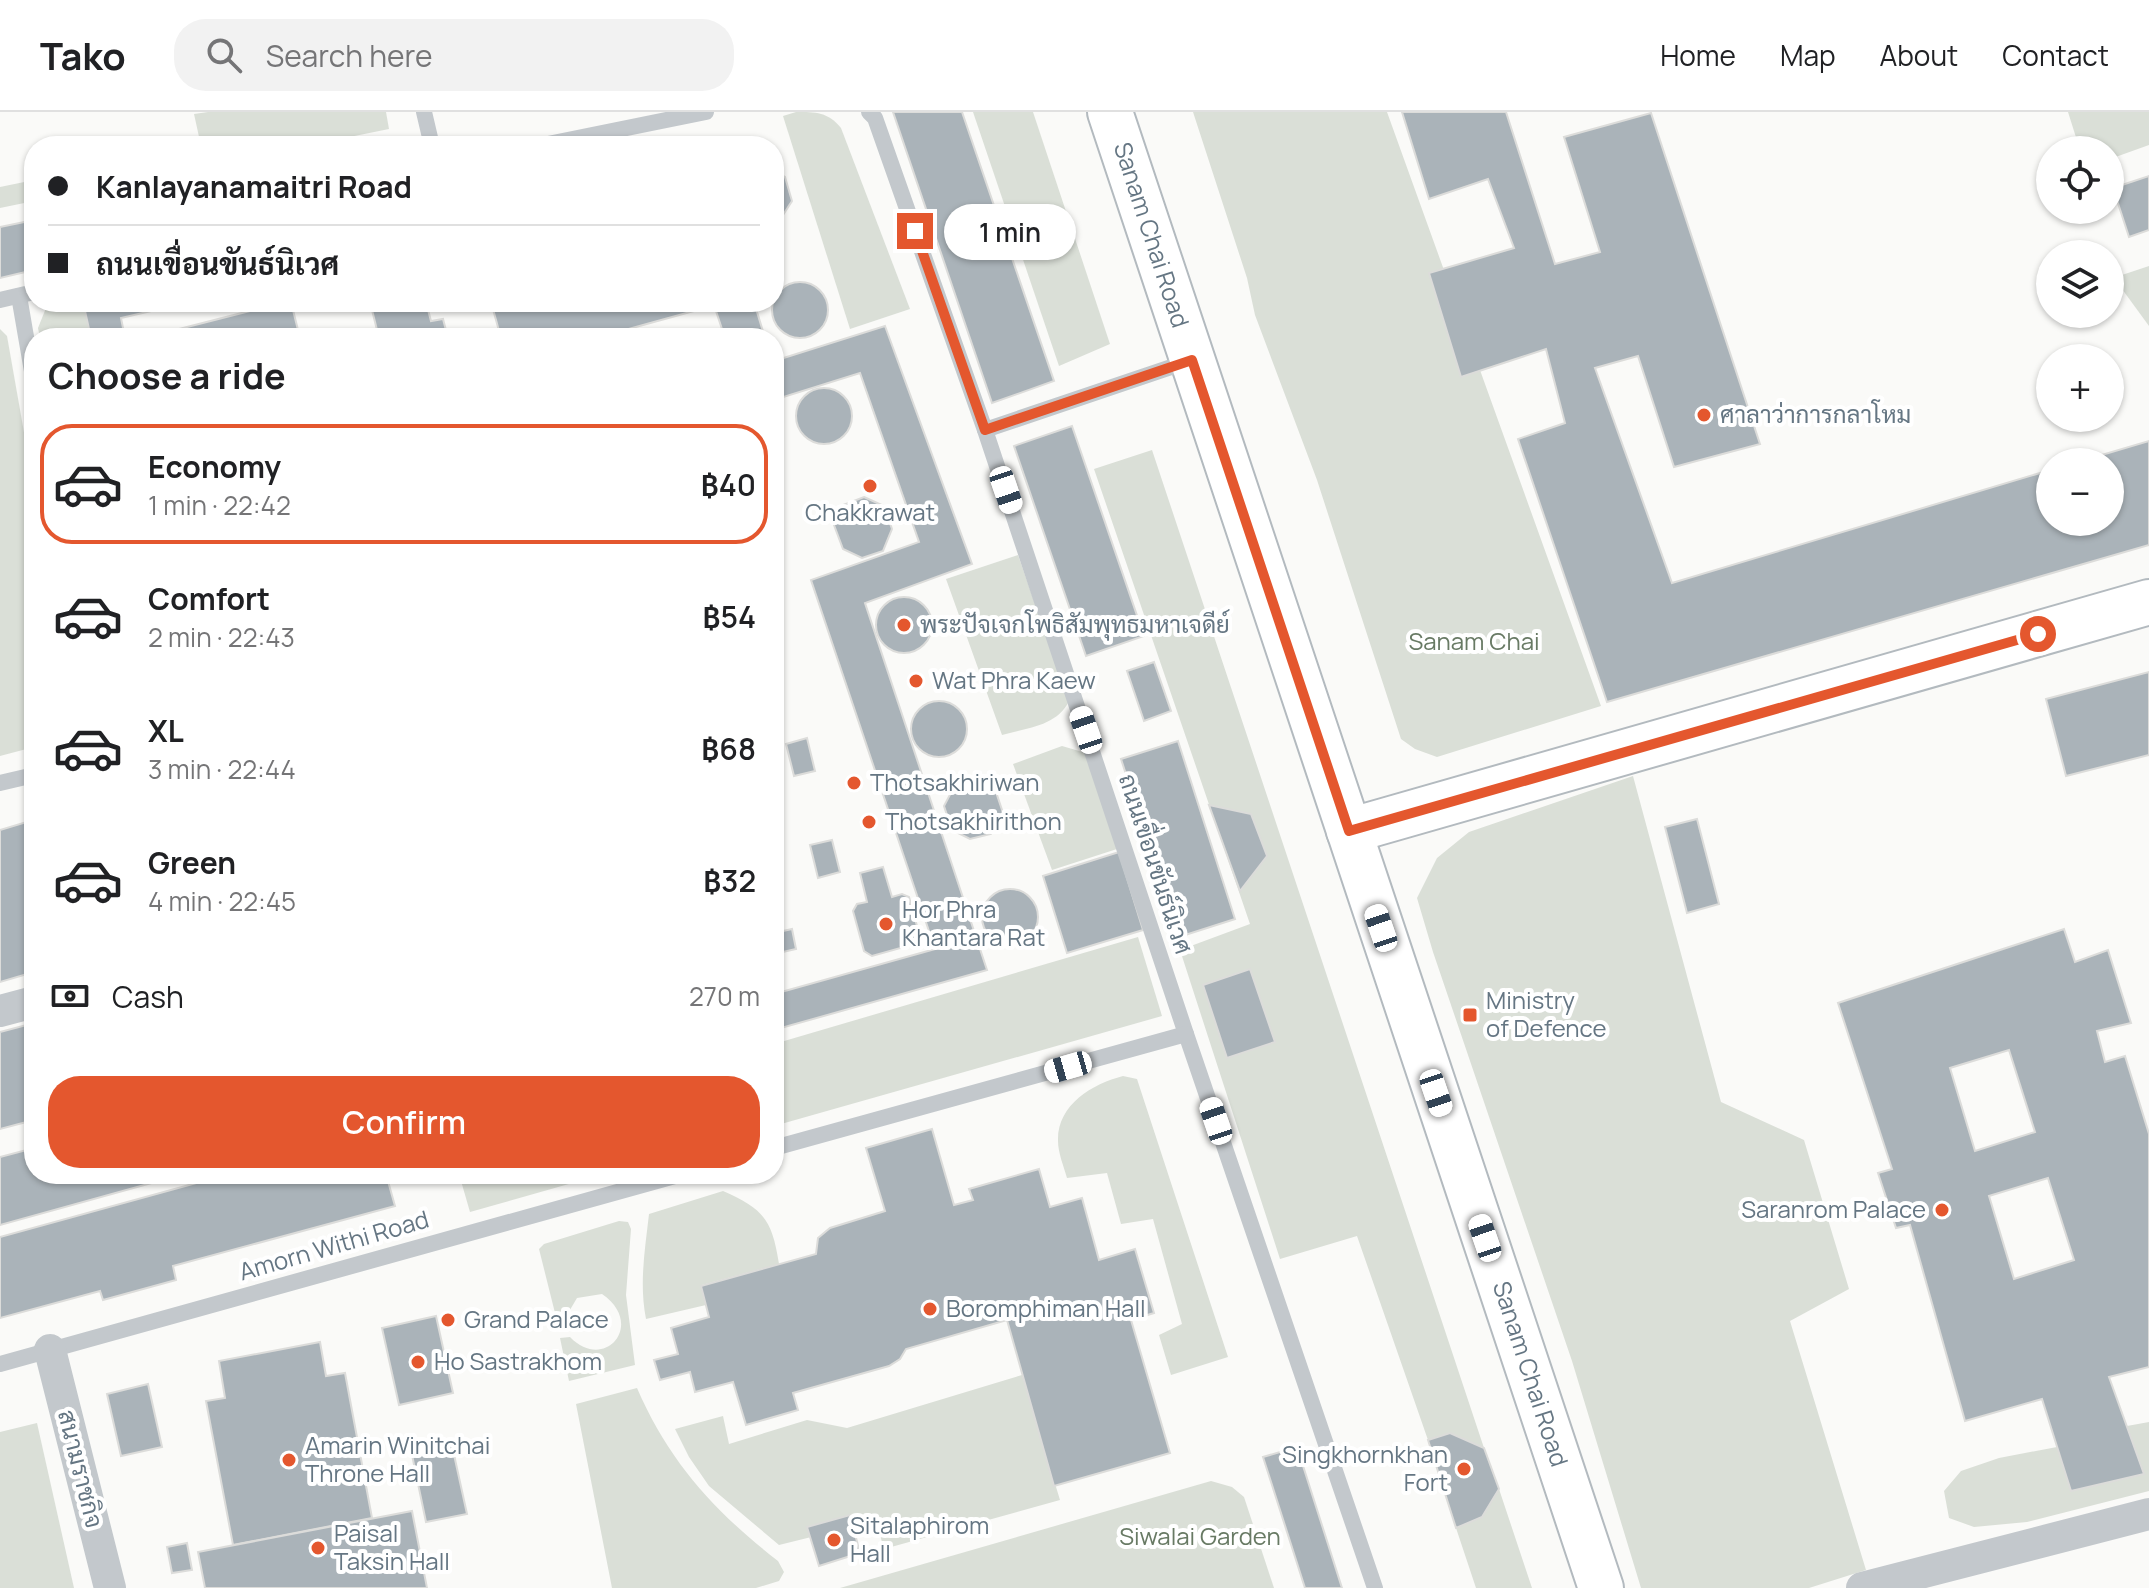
<!DOCTYPE html>
<meta charset="utf-8">
<style>
body{margin:0;font-family:Manrope,Sarabun,sans-serif;background:#f2f2f2;color:#202124;height:100vh;display:flex;flex-direction:column;font-size:30px;white-space:nowrap}
*{box-sizing:border-box;margin:0}
p{font-size:26px;color:#757577}
.icon{flex:none;width:44px;height:44px;fill:none;stroke:currentColor;stroke-width:2;stroke-linecap:round;stroke-linejoin:round}
.map{position:relative;flex:1;overflow:hidden}
.panel{position:absolute;left:24px;top:216px;width:760px;height:856px;display:flex;flex-direction:column;background:#fff;border-radius:32px;box-shadow:0 2px 6px #0004}
.panel>*{flex:none}
.banner{position:absolute;left:24px;top:24px;width:760px;height:176px;border-radius:32px;box-shadow:0 2px 6px #0004;display:grid;align-content:center;height:176px;padding:0 24px;background:#fff}
.tools{position:absolute;left:2036px;top:24px;display:grid;gap:16px}
.tools a{display:grid;place-items:center;width:88px;height:88px;border-radius:50%;background:#fff;box-shadow:0 2px 6px #0004;font-size:40px}
.end{position:absolute;width:36px;height:36px;margin:-18px;border:10px solid #e4572e;background:#fff;box-shadow:0 0 0 4px #fff}
.from{border-radius:50%}
.bubble{position:absolute;height:56px;border-radius:28px;background:#fff;box-shadow:0 2px 6px #0004;font-size:26px;font-weight:600;line-height:56px;text-align:center}
.car{position:absolute;width:24px;height:48px;margin:-24px -12px;border-radius:10px;box-shadow:0 0 6px 2px #0007;background:linear-gradient(#fff 24%,#345 0 40%,#fff 0 76%,#345 0 86%,#fff 0)}
.banner b{display:flex;align-items:center;gap:28px;height:76px;font-size:30px}
.banner b+b{border-top:2px solid #e0e0e0}
.banner i{width:20px;height:20px;background:#202124}
ul{padding:0;list-style:none}
li{display:flex;align-items:center;gap:24px;height:120px;margin:0 16px 12px;padding:0 8px;border:4px solid transparent;border-radius:32px}
li div{flex:1}
li b{display:block;font-size:30px}
li em{font-style:normal;font-weight:600}
li.selected{border-color:#e4572e}
li>.icon{width:72px;height:72px;stroke-width:1.5}
h2{padding:0 24px;font-size:36px;line-height:96px}
.pay{display:flex;align-items:center;gap:20px;height:88px;padding:0 24px;font-size:30px}
.pay p{margin-inline-start:auto}
.action{display:flex;gap:16px;margin-top:auto;padding:16px 24px}
.action a{flex:1;height:92px;border-radius:32px;background:#e4572e;color:#fff;font-size:32px;font-weight:600;line-height:92px;text-align:center}
header{display:flex;align-items:center;gap:48px;box-sizing:border-box;height:112px;padding:0 40px;background:#fff;border-bottom:2px solid #e0e0e0}
header strong{font-size:38px}
nav{display:flex;gap:44px;margin-inline-start:auto;font-size:28px}
.search{width:560px;height:72px;background:#f2f2f2;display:flex;align-items:center;gap:20px;box-sizing:border-box;padding:0 28px;border-radius:32px;color:#757577;font-size:30px}
.map>svg:first-child{display:block}
</style>
<header>
<strong>Tako</strong>
<div class="search"><svg class="icon" aria-label="search" viewBox="0 0 24 24"><circle cx="10" cy="10" r="6"/><path d="M15 15l6 6"/></svg>Search here</div>
<nav><a>Home</a><a>Map</a><a>About</a><a>Contact</a></nav>
</header>
<div class="map">
<svg width="2149" height="1476" viewBox="0 0 2149 1476">
<rect width="100%" height="100%" fill="#fafaf8"/>
<g fill="#dadfd7">
<path d="M208 0H386L389 17 305 34H201L194 2Z"/>
<path d="M796 0C816 0 828 0 841 16L910 197 850 217 783 4Z"/>
<path d="M973 0H1033L1110 232 1059 254Z"/>
<path d="M1193 0H1387L1601 594 1437 645 1415 637 1401 627 1317 368 1255 203 1247 166Z"/>
<path d="M2068 0H2149V33L2110 47V38H2080Z"/>
<path d="M34 68V89L0 96V75Z"/>
<path d="M2149 154V214L2122 177 2119 164Z"/>
<path d="M72 190H83L91 226H40L38 216 46 196Z"/>
<path d="M0 217 7 224 34 377V635L0 644Z"/>
<path d="M1152 338 1484 1336 1450 1321 1428 1328 1357 1124 1280 1147 1180 838 1250 812 1094 357Z"/>
<path d="M1018 443 1069 589C1057 614 1027 616 1002 623L946 467Z"/>
<path d="M1062 634 1086 641 1117 737 1052 758 1013 652Z"/>
<path d="M1633 664 1721 990 1804 1028 1849 1177 1790 1209 1866 1458 1809 1476H1641L1572 1249 1433 840 1417 786 1437 746 1469 720Z"/>
<path d="M1138 825 1162 904 774 1014V932Z"/>
<path d="M1123 964 1137 967 1228 1245 1171 1263 1159 1223 1182 1212 1153 1107 1121 1112 1107 1061 1067 1066C1064 1055 1058 1041 1058 1029 1057 993 1092 972 1123 964Z"/>
<path d="M459 1062H604L470 1100Z"/>
<path d="M723 1079C764 1097 772 1108 779 1152L702 1173 706 1193 646 1207C639 1171 645 1138 649 1102Z"/>
<path d="M619 1109 628 1110 631 1117 626 1183 635 1253 569 1269 560 1226 570 1225C605 1261 646 1212 602 1182L577 1186 564 1208 557 1209 539 1137 544 1132Z"/>
<path d="M1022 1263 1060 1388 884 1437 876 1409 779 1433 709 1374 689 1345 675 1317 723 1304 729 1332 807 1308 847 1316Z"/>
<path d="M637 1276C669 1350 715 1400 778 1449L784 1460 779 1469 756 1476H612L576 1292Z"/>
<path d="M2149 1310V1379L2027 1410 1974 1415 1949 1406 1944 1379 1961 1359 1999 1346 2057 1335 2071 1379 2143 1362 2127 1314Z"/>
<path d="M37 1311 74 1476H0V1320Z"/>
<path d="M1211 1369 1232 1375 1244 1385 1274 1476H840Z"/>
<path d="M1499 1377 1532 1476H1476L1456 1416 1482 1405Z"/>
</g>
<g fill="#aab3b9" stroke="#dcdcda" stroke-width="2" fill-rule="evenodd">
<path d="M893 0H962L1054 269 992 291Z"/>
<path d="M1402 0H1506L1555 152 1600 140 1564 25 1651 1 1760 332 1674 355 1638 244 1595 256 1672 471 2050 358V410H2110V350H2078L2149 329V433L1607 590 1518 327 1565 311 1546 237 1461 265 1429 161 1514 136 1488 67 1429 87Z"/>
<path d="M404 27 406 34H374Z"/>
<path d="M774 59 785 65 792 89 779 109 774 110Z"/>
<path d="M2149 64V118L2129 125 2113 76Z"/>
<path d="M34 108V158L0 166V115Z"/>
<circle cx="800" cy="198" r="28"/>
<path d="M83 190H190L121 206 125 226H91Z"/>
<path d="M285 190H291L300 226H144Z"/>
<path d="M370 190H426L431 209 443 207 448 226H379Z"/>
<path d="M491 190H699L701 197 596 226H501Z"/>
<path d="M713 190H754L765 226H725Z"/>
<path d="M885 214 972 452 865 491 987 858 774 918V882L935 837 811 468 919 430 860 261 774 288V249Z"/>
<circle cx="824" cy="304" r="28"/>
<path d="M1072 314 1144 524 1086 544 1014 334Z"/>
<path d="M864 385 884 394 892 417 883 439 862 446 843 437 834 413 843 393Z"/>
<circle cx="904" cy="513" r="28"/>
<path d="M1154 550 1171 599 1144 609 1127 559Z"/>
<path d="M2149 560V643L2066 664 2046 587Z"/>
<circle cx="939" cy="617" r="28"/>
<path d="M807 626 815 659 794 664 786 632Z"/>
<path d="M1178 629 1235 807 1179 825 1121 647Z"/>
<path d="M976 667 995 677 1003 701 991 722 970 727 952 718 944 694 955 673Z"/>
<path d="M1209 693 1251 702 1267 744 1240 779Z"/>
<path d="M1697 707 1719 792 1687 801 1665 715Z"/>
<path d="M33 708 34 860 0 870V718Z"/>
<path d="M832 728 840 760 818 766 810 733Z"/>
<path d="M1119 740 1143 818 1067 841 1043 764Z"/>
<path d="M883 755 892 785 902 782 909 785 920 825 915 832 872 844 864 839 853 799 857 792 867 790 860 761Z"/>
<circle cx="1010" cy="805" r="28"/>
<path d="M792 817 796 837 774 842V821Z"/>
<path d="M2064 817 2075 850 2108 838 2131 911 2097 919 2105 950 2125 944 2149 1022V1255L2109 1265 2144 1362 2071 1379 2042 1287 1965 1309 1910 1113 1896 1116 1878 1061 1892 1057 1838 891ZM2009 938 2035 1020 1975 1039 1950 956ZM2048 1066 2074 1148 2014 1167 1989 1084Z"/>
<path d="M1250 857 1275 930 1227 946 1203 873Z"/>
<path d="M34 911V1008L0 1017V920Z"/>
<path d="M932 1017 954 1093 973 1088 969 1077 1039 1057 1050 1095 1082 1086 1099 1148 1135 1137 1154 1201 1131 1208 1170 1341 1054 1374 1007 1208 906 1237 900 1247 889 1254 793 1281 798 1298 746 1313 733 1270 695 1280 690 1260 660 1268 654 1248 678 1242 671 1216 709 1205 701 1174 816 1142 818 1126 830 1116 885 1099 866 1036Z"/>
<path d="M34 1036V1062H184L0 1113V1045Z"/>
<path d="M229 1062H386L395 1094 173 1154 176 1168 103 1188 100 1179 0 1206V1125Z"/>
<path d="M436 1204 453 1281 399 1293 382 1216Z"/>
<path d="M320 1230 326 1264 345 1261 372 1406 233 1433 206 1289 225 1286 219 1249Z"/>
<path d="M148 1272 162 1335 121 1344 107 1282Z"/>
<path d="M1450 1321 1484 1336 1499 1377 1482 1405 1456 1416 1428 1328Z"/>
<path d="M451 1329 467 1402 426 1410 411 1338Z"/>
<path d="M1297 1335 1342 1476H1305L1263 1345Z"/>
<path d="M412 1399 427 1476H205L198 1440Z"/>
<path d="M850 1403 860 1441 819 1454 807 1415Z"/>
<path d="M187 1431 192 1458 172 1461 167 1435Z"/>
</g>
<g fill="none" stroke-linecap="round" stroke-linejoin="round">
<g stroke="#b3babf" stroke-width="48">
<g id="secondary">
<path d="M1110 0 1601 1476"/>
<path d="M1349 719 2149 490"/>
</g>
</g>
<g stroke="#c3c8cc" stroke-width="16">
<path d="M424 0 432 34"/>
<path d="M869 0 875 6 985 318 1186 922 1375 1476"/>
<path d="M538 34 706 0"/>
<path d="M19 184 34 271"/>
<path d="M0 188 34 180"/>
<path d="M985 318 1192 248"/>
<path d="M0 671 34 663"/>
<path d="M774 1036 1186 922"/>
<path d="M0 1252 682 1062"/>
</g>
<g stroke="#c3c8cc" stroke-width="32">
<path d="M0 899 34 890"/>
<path d="M50 1238 110 1476"/>
<path d="M1862 1476 2149 1402"/>
</g>
<use href="#secondary" stroke="#fff" stroke-width="44"/>
</g>
<g fill="none" stroke-linecap="round" stroke-linejoin="round">
<path stroke="#e4572e" stroke-width="10" d="M915 119 985 318 1192 248 1349 719 2038 522"/>
</g>
<g fill="#e4572e" stroke="#fff" stroke-width="3">
<circle cx="1704" cy="303" r="8"/>
<circle cx="870" cy="374" r="8"/>
<circle cx="904" cy="513" r="8"/>
<circle cx="916" cy="569" r="8"/>
<circle cx="854" cy="671" r="8"/>
<circle cx="869" cy="710" r="8"/>
<circle cx="886" cy="812" r="8"/>
<rect x="1462" y="895" width="16" height="16" rx="4"/>
<circle cx="1942" cy="1098" r="8"/>
<circle cx="930" cy="1197" r="8"/>
<circle cx="448" cy="1208" r="8"/>
<circle cx="418" cy="1250" r="8"/>
<circle cx="289" cy="1348" r="8"/>
<circle cx="1464" cy="1357" r="8"/>
<circle cx="834" cy="1428" r="8"/>
<circle cx="318" cy="1436" r="8"/>
</g>
<g text-anchor="middle" stroke-width="8" stroke-linejoin="round" paint-order="stroke">
<g font-size="24" fill="#657683" stroke="#fff">
<text transform="translate(1151 123) rotate(72)" y="8">Sanam Chai Road</text>
<text transform="translate(1155 752) rotate(72)" y="8">ถนนเขื่อนขันธ์นิเวศ</text>
<text transform="translate(334 1134) rotate(-16)" y="8">Amorn Withi Road</text>
<text transform="translate(1530 1262) rotate(72)" y="8">Sanam Chai Road</text>
<text transform="translate(80 1357) rotate(76)" y="8">สนามราชกิจ</text>
</g>
<g font-size="24" fill="#657683" stroke="#fff" text-anchor="start">
<text x="1720" y="311">ศาลาว่าการกลาโหม</text>
<text x="870" y="409" text-anchor="middle">Chakkrawat</text>
<text x="920" y="521">พระปัจเจกโพธิสัมพุทธมหาเจดีย์</text>
<text x="932" y="577">Wat Phra Kaew</text>
<text x="870" y="679">Thotsakhiriwan</text>
<text x="885" y="718">Thotsakhirithon</text>
<text x="902" y="806">Hor Phra<tspan x="902" dy="28">Khantara Rat</tspan></text>
<text x="1486" y="897">Ministry<tspan x="1486" dy="28">of Defence</tspan></text>
<text x="1926" y="1106" text-anchor="end">Saranrom Palace</text>
<text x="946" y="1205">Boromphiman Hall</text>
<text x="464" y="1216">Grand Palace</text>
<text x="434" y="1258">Ho Sastrakhom</text>
<text x="305" y="1342">Amarin Winitchai<tspan x="305" dy="28">Throne Hall</tspan></text>
<text x="1448" y="1351" text-anchor="end">Singkhornkhan<tspan x="1448" dy="28">Fort</tspan></text>
<text x="850" y="1422">Sitalaphirom<tspan x="850" dy="28">Hall</tspan></text>
<text x="334" y="1430">Paisal<tspan x="334" dy="28">Taksin Hall</tspan></text>
</g>
<g font-size="24" fill="#687a64" stroke="#fff">
<text x="1474" y="538">Sanam Chai</text>
<text x="1200" y="1433">Siwalai Garden</text>
</g>
</g>
</svg>
<div class="tools">
<a><svg class="icon" aria-label="locate" viewBox="0 0 24 24"><circle cx="12" cy="12" r="6"/><path d="M12 2v4M12 18v4M2 12h4M18 12h4"/></svg></a>
<a><svg class="icon" aria-label="layers" viewBox="0 0 24 24"><path d="M12 4l9 5-9 5-9-5zM3 14l9 5 9-5"/></svg></a>
<a>+</a>
<a>−</a>
</div>
<i class="end from" style="left:2038px;top:522px"></i>
<i class="end" style="left:915px;top:119px"></i>
<div class="bubble" style="left:944px;top:92px;width:132px">1 min</div>
<i class="car" style="left:1006px;top:378px;rotate:161deg"></i>
<i class="car" style="left:1086px;top:618px;rotate:341deg"></i>
<i class="car" style="left:1381px;top:816px;rotate:341deg"></i>
<i class="car" style="left:1068px;top:955px;rotate:254deg"></i>
<i class="car" style="left:1436px;top:981px;rotate:161deg"></i>
<i class="car" style="left:1216px;top:1009px;rotate:341deg"></i>
<i class="car" style="left:1485px;top:1126px;rotate:341deg"></i>
<div class="banner">
<b><i class="from"></i>Kanlayanamaitri Road</b>
<b><i></i>ถนนเขื่อนขันธ์นิเวศ</b>
</div>
<section class="panel">
<h2>Choose a ride</h2>
<ul>
<li class="selected"><svg class="icon" aria-label="car" viewBox="0 0 24 24"><path d="M5 17H2v-5l4-1 3-4h7l3 4 3 1v5h-3M9 17h6M6 11h13"/><circle cx="7" cy="17" r="2"/><circle cx="17" cy="17" r="2"/></svg><div><b>Economy</b><p>1 min · 22:42</p></div><em>฿40</em></li>
<li><svg class="icon" aria-label="car" viewBox="0 0 24 24"><path d="M5 17H2v-5l4-1 3-4h7l3 4 3 1v5h-3M9 17h6M6 11h13"/><circle cx="7" cy="17" r="2"/><circle cx="17" cy="17" r="2"/></svg><div><b>Comfort</b><p>2 min · 22:43</p></div><em>฿54</em></li>
<li><svg class="icon" aria-label="car" viewBox="0 0 24 24"><path d="M5 17H2v-5l4-1 3-4h7l3 4 3 1v5h-3M9 17h6M6 11h13"/><circle cx="7" cy="17" r="2"/><circle cx="17" cy="17" r="2"/></svg><div><b>XL</b><p>3 min · 22:44</p></div><em>฿68</em></li>
<li><svg class="icon" aria-label="car" viewBox="0 0 24 24"><path d="M5 17H2v-5l4-1 3-4h7l3 4 3 1v5h-3M9 17h6M6 11h13"/><circle cx="7" cy="17" r="2"/><circle cx="17" cy="17" r="2"/></svg><div><b>Green</b><p>4 min · 22:45</p></div><em>฿32</em></li>
</ul>
<div class="pay"><svg class="icon" aria-label="cash" viewBox="0 0 24 24"><path d="M3 7h18v10H3z"/><circle cx="12" cy="12" r="2"/></svg>Cash<p>270 m</p></div>
<div class="action"><a>Confirm</a></div>
</section>
</div>
